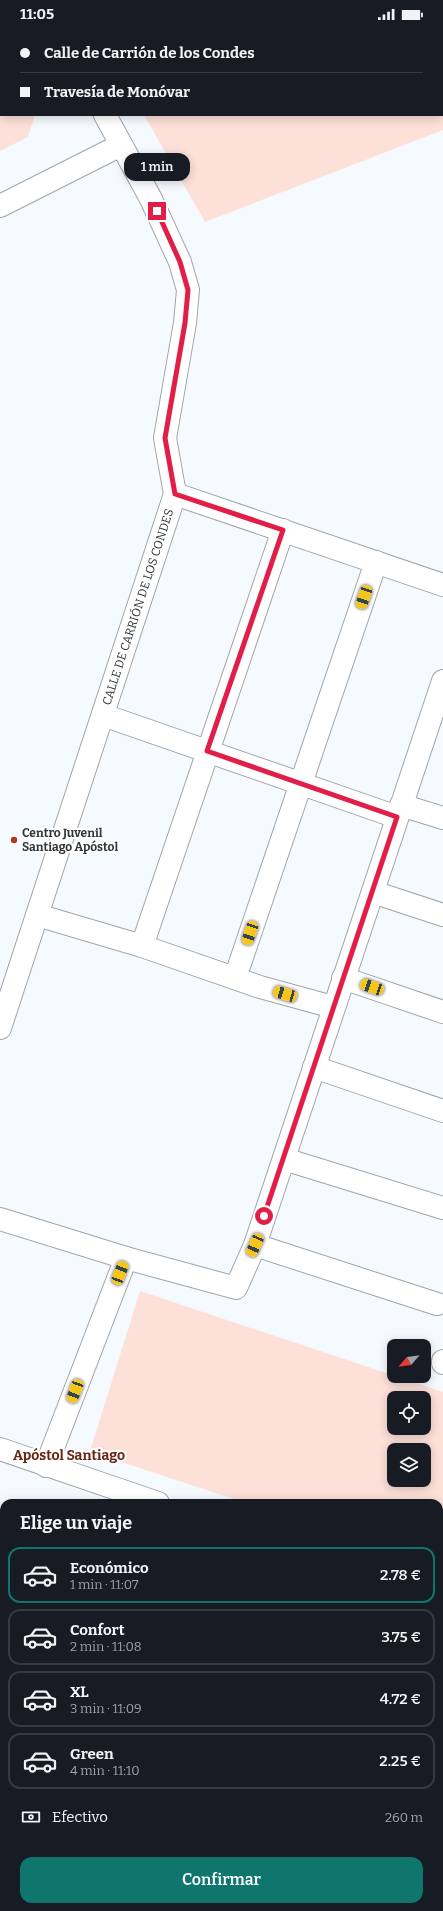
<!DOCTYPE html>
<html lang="es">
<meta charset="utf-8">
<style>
body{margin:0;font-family:Bitter,serif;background:#20242c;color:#f1f3f6;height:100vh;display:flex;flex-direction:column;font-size:15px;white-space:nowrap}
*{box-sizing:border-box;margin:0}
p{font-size:13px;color:#9ea1a6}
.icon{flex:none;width:22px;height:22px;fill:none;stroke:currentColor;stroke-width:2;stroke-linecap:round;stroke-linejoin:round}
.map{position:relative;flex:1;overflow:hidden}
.drawer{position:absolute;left:0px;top:1471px;width:443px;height:412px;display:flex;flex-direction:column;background:#171b24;border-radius:12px 12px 0 0;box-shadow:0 2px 10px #0003}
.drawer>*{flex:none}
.banner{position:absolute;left:0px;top:0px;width:443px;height:88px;box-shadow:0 2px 10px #0003;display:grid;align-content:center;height:88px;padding:0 20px;background:#171b24}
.needle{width:26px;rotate:242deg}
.fabs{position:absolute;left:387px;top:1311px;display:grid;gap:8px}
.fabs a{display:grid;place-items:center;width:44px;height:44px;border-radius:8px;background:#171b24;box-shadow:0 2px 10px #0003;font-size:20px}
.end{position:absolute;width:18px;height:18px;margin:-9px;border:5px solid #e11d48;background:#fff;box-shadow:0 0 0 2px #fff}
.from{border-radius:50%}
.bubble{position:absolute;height:28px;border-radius:12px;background:#171b24;box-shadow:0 2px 10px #0003;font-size:13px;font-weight:600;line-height:28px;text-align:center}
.car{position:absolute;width:12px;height:24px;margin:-12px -6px;border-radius:5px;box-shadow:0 0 3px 1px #0007;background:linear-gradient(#f5c518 24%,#345 0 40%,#f5c518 0 76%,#345 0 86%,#f5c518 0)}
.banner b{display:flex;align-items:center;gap:14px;height:38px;font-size:15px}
.banner b+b{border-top:1px solid #363941}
.banner i{width:10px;height:10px;background:#f1f3f6}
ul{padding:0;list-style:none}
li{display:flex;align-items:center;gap:12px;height:56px;margin:0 8px 6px;padding:0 12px;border:2px solid #363941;border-radius:12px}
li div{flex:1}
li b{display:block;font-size:15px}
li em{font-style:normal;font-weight:600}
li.active{border-color:#0f766e}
li>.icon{width:36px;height:36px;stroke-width:1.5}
h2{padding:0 20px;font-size:18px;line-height:48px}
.pay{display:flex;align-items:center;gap:10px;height:44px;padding:0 20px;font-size:15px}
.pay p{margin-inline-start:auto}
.action{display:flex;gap:8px;margin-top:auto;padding:8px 20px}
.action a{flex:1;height:46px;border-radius:12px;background:#0f766e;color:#fff;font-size:16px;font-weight:600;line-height:46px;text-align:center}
.status{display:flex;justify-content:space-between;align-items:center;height:28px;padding:0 20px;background:#171b24;direction:ltr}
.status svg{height:11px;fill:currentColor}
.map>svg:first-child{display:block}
</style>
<div class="status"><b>11:05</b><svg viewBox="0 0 49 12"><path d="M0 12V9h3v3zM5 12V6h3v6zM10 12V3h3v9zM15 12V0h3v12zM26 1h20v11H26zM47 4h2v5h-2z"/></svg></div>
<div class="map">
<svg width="443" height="1883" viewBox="0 0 443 1883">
<rect width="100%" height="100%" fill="#f5faff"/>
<g fill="#fde0d8" fill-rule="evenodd">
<path d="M0 0 23 1H1V87H35L28 109 0 123Z"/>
<path d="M94 0H443V102L205 194 144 87H442V1Z"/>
<path d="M140 1263 443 1364V1540L439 1539V1475H246L106 1429 91 1420ZM394 1370H424V1400H394ZM394 1422H424V1452H394Z"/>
<path d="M439 1670 443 1671V1694L439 1693Z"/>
</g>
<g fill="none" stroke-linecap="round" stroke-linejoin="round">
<g stroke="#a0a5a9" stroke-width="24">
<g id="minor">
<path d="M63 0V1"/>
<path d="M105 87 151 171 180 234 188 262 185 295 165 410 175 466"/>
<path d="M0 178 121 117"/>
<path d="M175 466 443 557"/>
<path d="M103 687 397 789"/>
<path d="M401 777 443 790"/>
<path d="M373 864 443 887"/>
<path d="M37 887 142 918 260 959 333 979"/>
<path d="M142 918 283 502"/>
<path d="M235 950 376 534"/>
<path d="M343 950 443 984"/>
<path d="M0 1000 175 466"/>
<path d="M314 1039 443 1083"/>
<path d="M284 1131 443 1180"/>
<path d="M0 1191 126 1230 236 1260 255 1217 443 653"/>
<path d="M255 1217 437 1276"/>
<path d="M443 1333V1335"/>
<path d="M0 1421 158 1475"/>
<path d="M46 1438 126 1230"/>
<path d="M0 1560 4 1561"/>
<path d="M439 1568 443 1569"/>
<path d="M0 1658 4 1660"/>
<path d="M439 1808 443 1809"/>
<path d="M340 1879 352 1883"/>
<path d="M14 1883 15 1879"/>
<path d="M117 1883 118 1879"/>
<path d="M223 1883 224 1879"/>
</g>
</g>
<use href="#minor" stroke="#fff" stroke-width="22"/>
</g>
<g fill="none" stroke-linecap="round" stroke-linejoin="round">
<path stroke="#e11d48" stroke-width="5" d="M157 183 180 234 188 262 185 295 165 410 175 466 283 502 207 723 397 789 264 1188"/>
</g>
<circle fill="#a73e24" stroke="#fff" stroke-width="1.5" cx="14" cy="812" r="4"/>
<g text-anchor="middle" stroke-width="4" stroke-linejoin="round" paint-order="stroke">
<g font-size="12" fill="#333537" stroke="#fff">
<text transform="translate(138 579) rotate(-72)" y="4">CALLE DE CARRIÓN DE LOS CONDES</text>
</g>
<g font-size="12" font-weight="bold" fill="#333537" stroke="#fff" text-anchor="start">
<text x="22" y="809">Centro Juvenil<tspan x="22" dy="14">Santiago Apóstol</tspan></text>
</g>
<g font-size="14" font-weight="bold" fill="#692616" stroke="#fff">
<text x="69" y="1432">Apóstol Santiago</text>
</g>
</g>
</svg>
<div class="fabs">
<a><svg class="needle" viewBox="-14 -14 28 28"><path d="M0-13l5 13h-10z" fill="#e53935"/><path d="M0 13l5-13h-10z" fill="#9ea1a6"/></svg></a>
<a><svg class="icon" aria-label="locate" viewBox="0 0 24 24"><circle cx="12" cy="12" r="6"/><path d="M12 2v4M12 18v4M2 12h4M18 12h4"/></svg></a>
<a><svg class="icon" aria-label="layers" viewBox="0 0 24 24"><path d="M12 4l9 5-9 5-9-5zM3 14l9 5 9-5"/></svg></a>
</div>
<i class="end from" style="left:264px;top:1188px"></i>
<i class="end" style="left:157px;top:183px"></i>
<div class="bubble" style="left:124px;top:125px;width:66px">1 min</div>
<i class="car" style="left:364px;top:569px;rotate:199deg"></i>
<i class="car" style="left:250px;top:905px;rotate:199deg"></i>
<i class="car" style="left:372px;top:959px;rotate:289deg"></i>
<i class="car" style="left:285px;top:966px;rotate:286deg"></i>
<i class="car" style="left:255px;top:1217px;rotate:204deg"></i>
<i class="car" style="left:120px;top:1245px;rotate:21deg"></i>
<i class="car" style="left:75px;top:1363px;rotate:201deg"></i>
<div class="banner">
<b><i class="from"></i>Calle de Carrión de los Condes</b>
<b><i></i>Travesía de Monóvar</b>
</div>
<section class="drawer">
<h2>Elige un viaje</h2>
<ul>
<li class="active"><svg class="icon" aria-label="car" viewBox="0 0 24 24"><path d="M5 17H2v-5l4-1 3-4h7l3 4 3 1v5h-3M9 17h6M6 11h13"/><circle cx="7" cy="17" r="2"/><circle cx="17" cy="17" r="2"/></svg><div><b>Económico</b><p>1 min · 11:07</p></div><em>2.78 €</em></li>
<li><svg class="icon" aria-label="car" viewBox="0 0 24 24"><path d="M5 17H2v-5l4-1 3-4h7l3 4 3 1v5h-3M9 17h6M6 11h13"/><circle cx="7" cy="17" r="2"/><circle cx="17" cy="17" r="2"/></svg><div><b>Confort</b><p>2 min · 11:08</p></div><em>3.75 €</em></li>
<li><svg class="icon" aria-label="car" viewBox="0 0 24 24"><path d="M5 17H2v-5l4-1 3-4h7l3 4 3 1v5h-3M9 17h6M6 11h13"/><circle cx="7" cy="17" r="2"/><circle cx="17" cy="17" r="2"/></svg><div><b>XL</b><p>3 min · 11:09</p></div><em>4.72 €</em></li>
<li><svg class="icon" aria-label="car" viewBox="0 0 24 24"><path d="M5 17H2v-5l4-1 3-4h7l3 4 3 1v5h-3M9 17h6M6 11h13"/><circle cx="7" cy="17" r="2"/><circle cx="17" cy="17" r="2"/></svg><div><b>Green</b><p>4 min · 11:10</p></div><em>2.25 €</em></li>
</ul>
<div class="pay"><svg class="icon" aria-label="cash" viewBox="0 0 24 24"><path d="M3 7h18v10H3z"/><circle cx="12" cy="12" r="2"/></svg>Efectivo<p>260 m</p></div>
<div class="action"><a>Confirmar</a></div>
</section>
</div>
